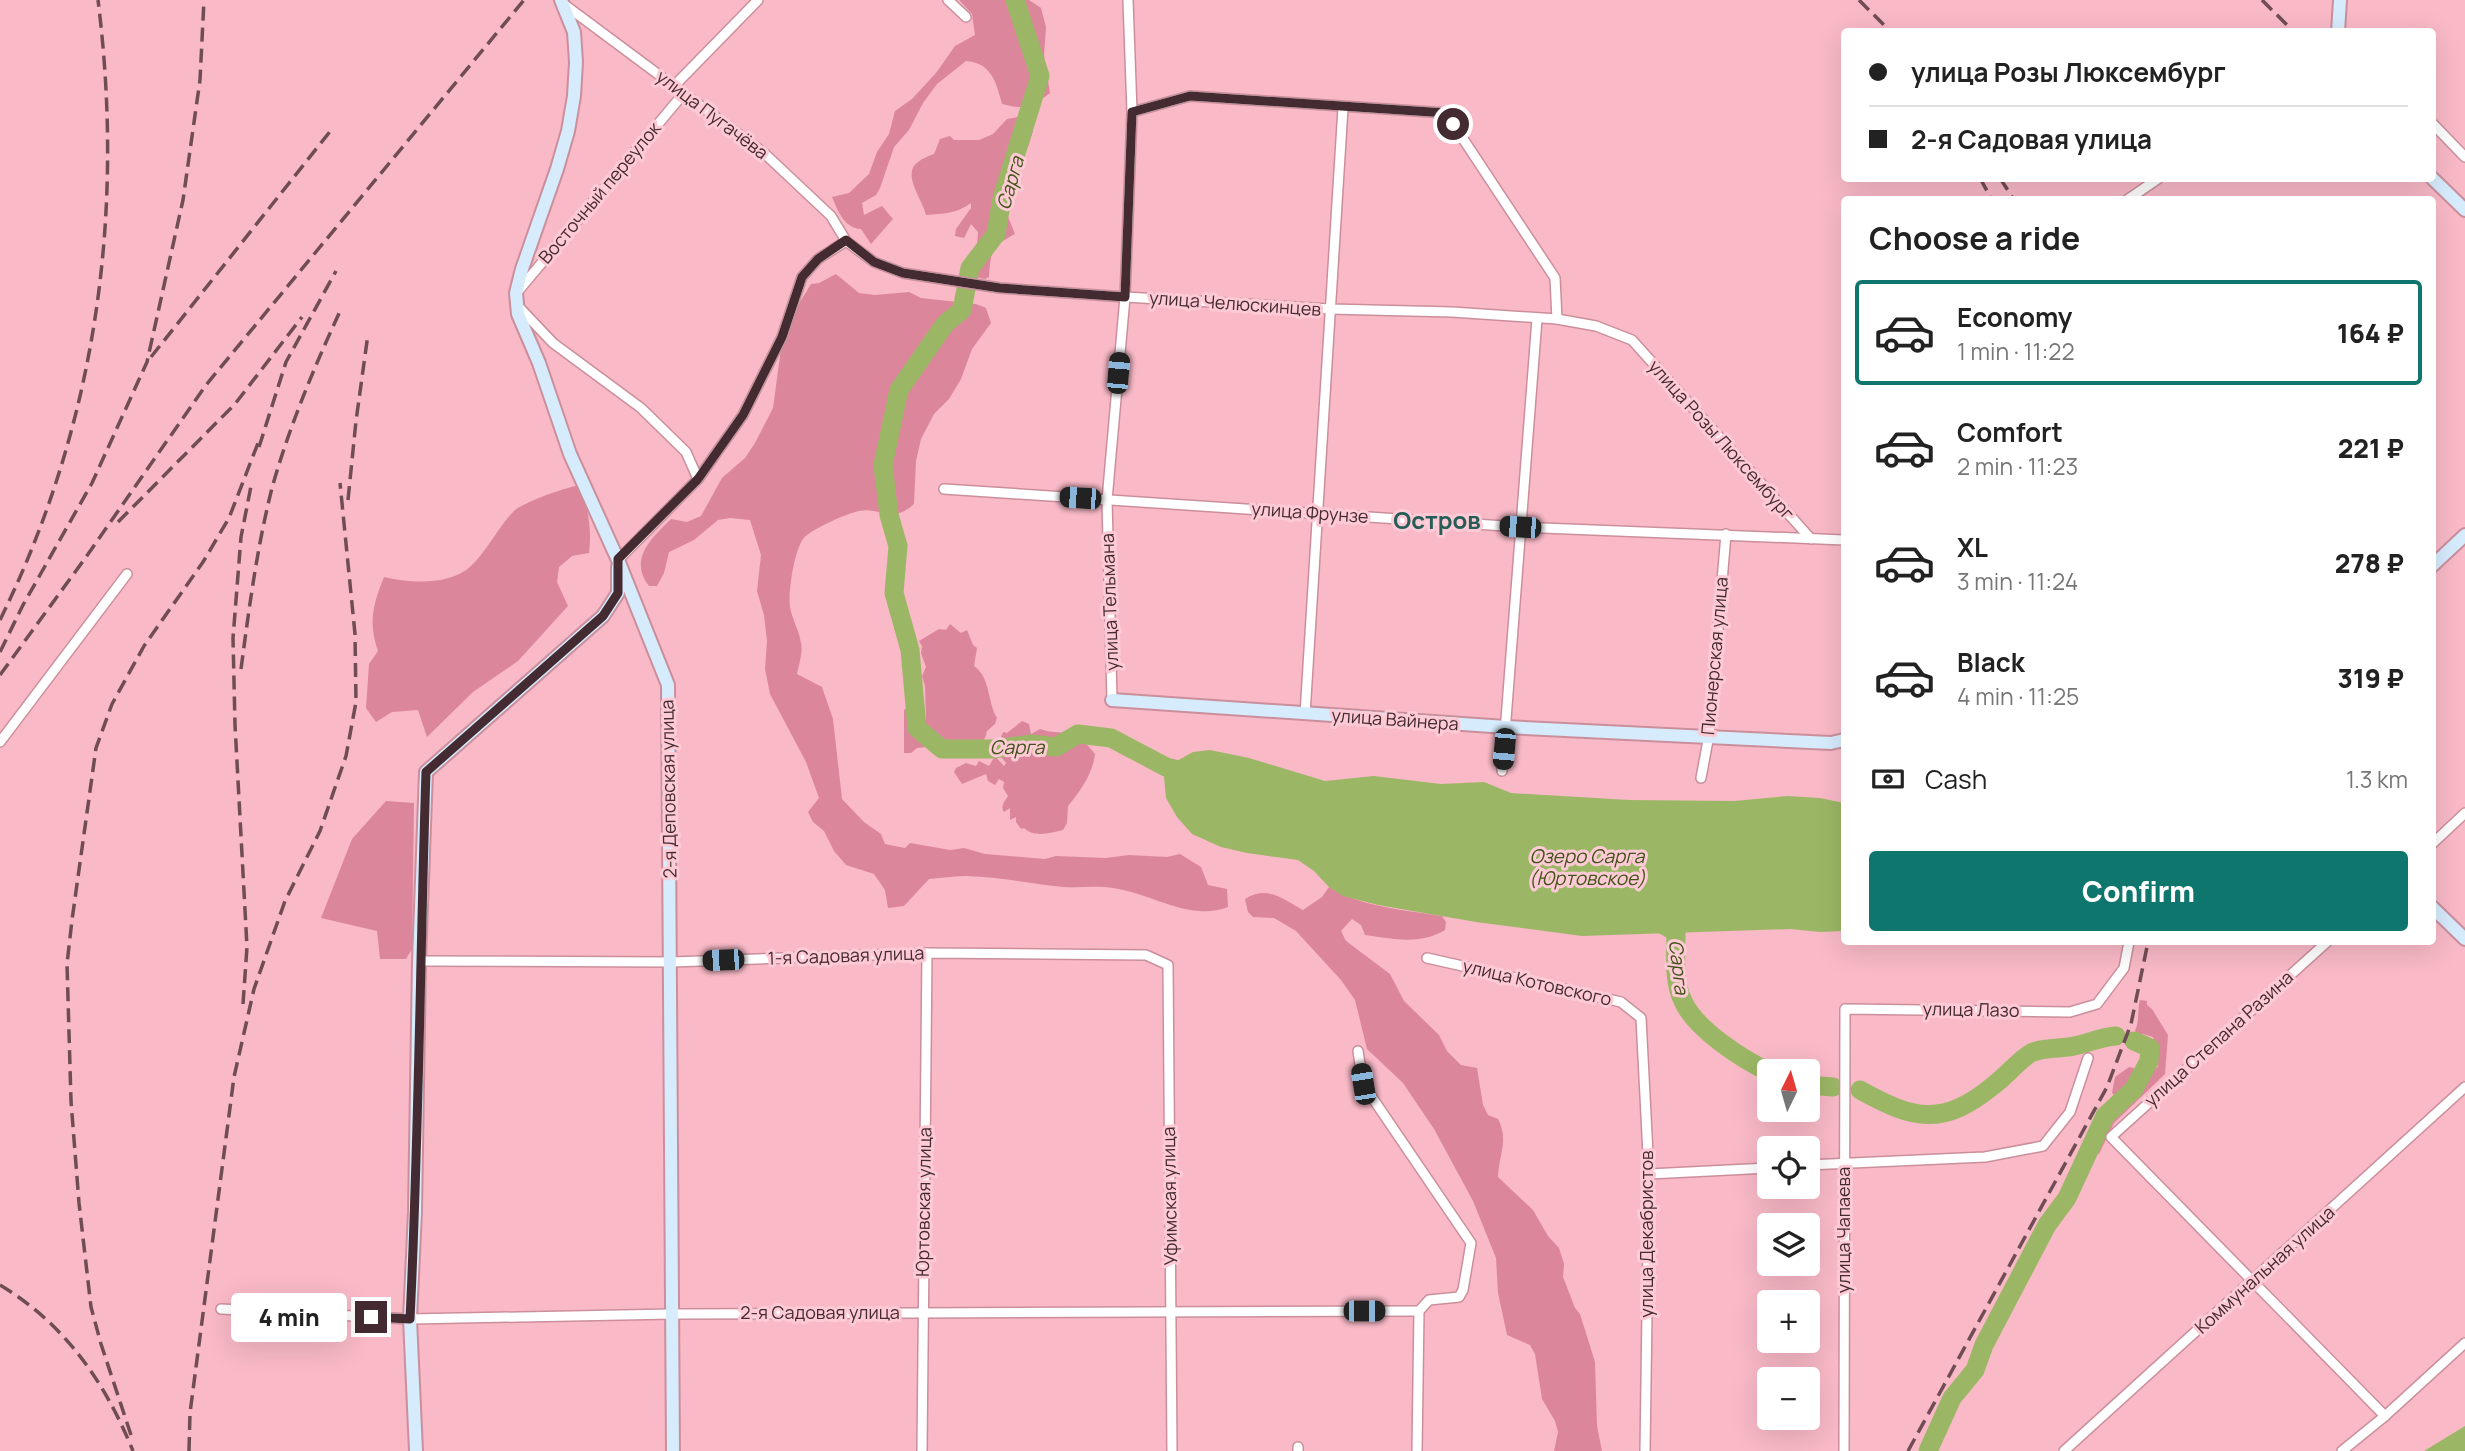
<!DOCTYPE html>
<meta charset="utf-8">
<style>
body{margin:0;font-family:Manrope,sans-serif;background:#f2f2f2;color:#222;height:100vh;display:flex;flex-direction:column;font-size:26px;white-space:nowrap}
*{box-sizing:border-box;margin:0}
p{font-size:23px;color:#767676}
.icon{flex:none;width:38px;height:38px;fill:none;stroke:currentColor;stroke-width:2;stroke-linecap:round;stroke-linejoin:round}
.map{position:relative;flex:1;overflow:hidden}
.drawer{position:absolute;left:1841px;top:196px;width:595px;height:749px;display:flex;flex-direction:column;background:#fff;border-radius:7px;box-shadow:0 7px 28px #0002}
.drawer>*{flex:none}
.hud{position:absolute;left:1841px;top:28px;width:595px;height:154px;border-radius:7px;box-shadow:0 7px 28px #0002;display:grid;align-content:center;height:154px;padding:0 28px;background:#fff}
.needle{width:46px;rotate:5deg}
.controls{position:absolute;left:1757px;top:1059px;display:grid;gap:14px}
.controls a{display:grid;place-items:center;width:63px;height:63px;border-radius:7px;background:#fff;box-shadow:0 7px 28px #0002;font-size:35px}
.end{position:absolute;width:32px;height:32px;margin:-16px;border:9px solid #442b31;background:#fff;box-shadow:0 0 0 4px #fff}
.from{border-radius:50%}
.bubble{position:absolute;height:49px;border-radius:7px;background:#fff;box-shadow:0 7px 28px #0002;font-size:23px;font-weight:800;line-height:49px;text-align:center}
.car{position:absolute;width:21px;height:42px;margin:-21px -10px;border-radius:9px;box-shadow:0 0 5px 2px #0007;background:linear-gradient(#222 24%,#8ab4d8 0 40%,#222 0 76%,#8ab4d8 0 86%,#222 0)}
.hud b{display:flex;align-items:center;gap:24px;height:66px;font-size:26px}
.hud b+b{border-top:2px solid #e0e0e0}
.hud i{width:18px;height:18px;background:#222}
ul{padding:0;list-style:none}
li{display:flex;align-items:center;gap:21px;height:105px;margin:0 14px 10px;padding:0 14px;border:4px solid transparent;border-radius:7px}
li div{flex:1}
li b{display:block;font-size:26px}
li em{font-style:normal;font-weight:800}
li.active{border-color:#0f766e}
li>.icon{width:63px;height:63px;stroke-width:1.5}
h2{padding:0 28px;font-size:32px;line-height:84px}
.pay{display:flex;align-items:center;gap:18px;height:77px;padding:0 28px;font-size:26px}
.pay p{margin-inline-start:auto}
.cta{display:flex;gap:14px;margin-top:auto;padding:14px 28px}
.cta a{flex:1;height:80px;border-radius:7px;background:#0f766e;color:#fff;font-size:28px;font-weight:800;line-height:80px;text-align:center}
.map>svg:first-child{display:block}
</style>
<div class="map">
<svg width="2465" height="1451" viewBox="0 0 2465 1451">
<rect width="100%" height="100%" fill="#f9b9c7"/>
<g fill="#dc869b">
<path d="M959 0H1029L1041 8 1046 27 1044 55 1050 93C1030 108 1026 110 1002 104 996 81 991 63 966 61L937 84 923 103 909 130 894 147 880 188 876 195 862 203 864 215 882 206 893 219 871 244 861 229C844 228 838 211 832 197L849 193 869 174 877 152 889 134 895 111 912 99 936 73 955 46 975 35 972 14Z"/>
<path d="M1029 115 1033 131 1028 147C1008 160 1019 173 1010 190L1000 193 998 203 1008 217 1015 234C991 247 991 249 989 277L985 279 975 277 970 268 976 259 978 232 971 224 964 238 955 236 956 229 971 208V203C958 213 943 214 926 215 923 200 901 174 918 162 923 158 929 156 934 154L940 139 950 136 954 140H979L993 134 1007 119Z"/>
<path d="M836 274 859 293 875 295 909 292 921 298 976 304 986 308 991 323 972 349 961 379 949 399 934 414 921 439 916 461 914 504C891 525 880 506 859 511 848 513 809 530 803 539 794 552 788 592 790 607 792 619 799 630 801 643 803 652 799 664 797 674L822 687 833 719 842 799 864 822 881 834 885 844 905 848 910 843 950 850 964 848 985 854 1045 859 1056 856 1106 858 1129 855 1167 857 1180 854 1201 867 1208 885 1227 889 1228 907C1190 922 1151 893 1113 888 1097 885 1081 888 1064 887 1032 884 1000 877 967 876 955 876 942 878 929 879L904 906 888 908 885 890 874 874 846 865 834 851 824 831 813 822 808 812 819 798 806 762 770 694 765 669 767 641 764 615 757 591 761 555 750 520 730 518 718 520 694 540 669 552 664 573 657 586H649C628 559 652 538 671 519L687 522 701 516 722 478 745 458 755 443 773 408 781 349 800 302 811 284 819 283Z"/>
<path d="M583 484 580 485C588 509 592 528 589 553L572 556 559 567 557 582 568 606 518 661 473 692 427 737 418 710 392 712 376 722 366 708 369 664 378 651C368 623 373 604 384 577 409 583 450 586 471 566 488 550 498 527 514 511 525 501 568 487 583 484Z"/>
<path d="M950 624 961 633 967 630 973 645 977 648 974 666C991 678 987 701 997 718L995 724 987 731C985 741 982 744 973 746L972 756 956 754V743C941 742 937 734 926 747L917 748 911 753H904V710L917 702 920 717 926 720 925 686 922 676 926 667 921 653 922 646 919 641 939 629 946 630Z"/>
<path d="M1022 721 1029 724 1031 734 1040 729C1054 734 1063 731 1078 734L1095 754C1093 773 1080 792 1068 806L1067 823 1063 830C1051 833 1034 838 1024 828L1021 829 1016 822V817L1010 820V808L1004 812C1000 806 1005 801 1008 796L1003 788 1004 782 999 779 995 785 988 781 986 774 962 784 954 772 956 768 966 763 976 766 979 761 989 766 995 756 1004 766 1006 763 1001 757 1003 751 1001 748 1003 743 1001 737 1003 732 1007 733Z"/>
<path d="M386 801 414 803 412 949 406 959H380L377 931 321 918 352 839Z"/>
<path d="M1329 887C1362 907 1404 910 1442 916L1446 922 1445 930C1421 945 1392 939 1365 935L1361 925 1352 919 1341 931 1346 941 1390 974 1404 1001 1439 1035 1447 1051 1461 1065 1477 1068 1483 1105 1488 1115 1498 1119C1509 1141 1499 1153 1498 1177L1533 1210 1548 1236 1559 1248 1564 1264 1563 1277 1575 1308 1580 1314 1595 1362 1597 1426 1602 1451H1554L1558 1432 1555 1421 1542 1399 1535 1354 1530 1345 1507 1335 1498 1293 1496 1258 1473 1201 1434 1129 1403 1083 1367 1049 1355 1000 1341 980 1296 931 1274 918 1253 917 1248 912 1245 899C1268 885 1282 899 1303 910L1322 897Z"/>
<path d="M2140 1000 2147 1001V1005L2152 1009 2168 1035 2165 1074 2114 1123 2099 1154H2087L2084 1148 2095 1140V1129L2100 1120C2110 1117 2119 1112 2120 1101L2112 1093 2115 1077 2129 1067 2138 1069 2142 1067 2147 1051 2151 1055 2150 1069 2153 1071 2158 1066 2156 1044 2153 1037 2143 1034 2139 1035 2135 1031C2140 1020 2137 1010 2140 1000Z"/>
</g>
<g fill="#9bb765">
<path d="M1210 750 1249 758 1325 781 1374 776 1441 784 1484 782 1511 793 1629 800 1734 801 1787 796 1820 798 1844 803V931L1820 932 1790 929 1582 936 1476 922 1378 905 1343 896 1329 887 1314 871 1298 860 1247 853 1221 847 1192 834 1177 817 1166 798 1164 777 1166 767 1193 752Z"/>
<path d="M2465 1426V1451H2424Z"/>
</g>
<g fill="none" stroke-linecap="round" stroke-linejoin="round">
<g stroke="#9bb765" stroke-width="19">
<path d="M1015 0 1040 76 1002 198 996 234 970 268 962 310 945 324 899 390 883 465 889 515 898 546 894 593 910 650 917 728 942 749H993L1032 744 1056 747 1078 734 1111 738 1166 767 1191 773"/>
<path d="M1653 919 1676 932C1676 954 1673 981 1683 1001 1695 1029 1742 1059 1769 1072"/>
<path d="M1808 1085 1833 1087"/>
<path d="M1860 1090C1914 1120 1943 1127 1994 1085 2005 1077 2020 1059 2031 1053 2043 1047 2061 1049 2074 1046 2089 1043 2101 1037 2116 1036"/>
<path d="M1928 1451 1952 1398 1975 1370 1984 1345 2047 1225 2067 1198 2105 1116 2134 1089 2149 1061 2150 1048 2134 1041"/>
</g>
<g stroke="#cb8f9c" stroke-width="12">
<g id="street">
<path d="M948 0 966 17"/>
<path d="M565 5 764 153 831 216 846 241 874 262 903 273 1000 288 1125 297 1330 309 1452 312 1557 319 1596 326 1632 340 1811 539"/>
<path d="M674 86 758 0"/>
<path d="M1132 112 1190 96 1446 113 1555 278 1557 319"/>
<path d="M2432 123 2465 157"/>
<path d="M2127 200 2159 178"/>
<path d="M519 290 684 93"/>
<path d="M517 305 553 343 641 408 686 452 698 479"/>
<path d="M944 489 1520 527 1844 540"/>
<path d="M618 560 698 479 743 415 782 337 802 277 818 259 846 241"/>
<path d="M1112 700 1107 500 1125 297 1132 112 1128 0"/>
<path d="M1305 714 1343 108"/>
<path d="M0 742 127 574"/>
<path d="M1502 771 1537 319"/>
<path d="M1701 778 1709 735 1726 534"/>
<path d="M2432 844 2465 813"/>
<path d="M2327 942 2111 1137 2385 1416"/>
<path d="M1427 958 1621 1002 1641 1018 1649 1174 1645 1451"/>
<path d="M419 961 672 962 927 953 1146 955 1168 965 1172 1451"/>
<path d="M1358 1051 1363 1084 1471 1243 1463 1290 1459 1297 1429 1300 1419 1311 1417 1451"/>
<path d="M1808 1165 1985 1157 2043 1146 2070 1112 2088 1058"/>
<path d="M1649 1174 1769 1168"/>
<path d="M221 1309 410 1319 672 1314 1419 1311"/>
<path d="M922 1451 927 953"/>
<path d="M1298 1451V1447"/>
<path d="M1844 1451 1845 1009 2070 1012 2097 1004 2124 968 2129 942"/>
<path d="M2064 1451 2465 1087"/>
<path d="M2342 1451 2385 1416 2465 1343"/>
</g>
</g>
<g stroke="#cb8f9c" stroke-width="16">
<g id="secondary">
<path d="M561 0 574 32 576 62 574 96 568 131 557 169 522 269 516 293 518 314 539 363 570 454 618 560 668 685 673 1451"/>
<path d="M2338 32 2340 0"/>
<path d="M2432 178 2465 210"/>
<path d="M2432 566 2465 535"/>
<path d="M1112 700 1506 727 1831 743 1844 740"/>
<path d="M2432 907 2465 939"/>
<path d="M416 1451 410 1319 415 1212 419 961 426 772 603 616 618 593V567"/>
</g>
</g>
<use href="#street" stroke="#fff" stroke-width="9"/>
<use href="#secondary" stroke="#d6ebfc" stroke-width="12"/>
<g stroke="#704d55" stroke-width="3.5" stroke-dasharray="14 7" stroke-linecap="butt">
<path d="M1859 0 1891 32"/>
<path d="M2262 0 2294 32"/>
<path d="M1980 178 1992 200"/>
<path d="M2000 178 2014 200"/>
<path d="M151 357 332 129"/>
<path d="M259 447 286 362 336 271"/>
<path d="M348 500 356 421 368 334"/>
<path d="M118 522 235 404 302 317"/>
<path d="M0 620C96 425 125 215 98 0"/>
<path d="M0 652 23 605 92 483 147 362 183 200 200 80 204 0"/>
<path d="M241 669C249 609 257 547 272 488 289 427 315 365 342 307"/>
<path d="M0 675 86 557 206 385 524 0"/>
<path d="M243 1004 247 947 235 725 233 638 241 537 252 481"/>
<path d="M0 1285C65 1324 105 1382 133 1451"/>
<path d="M131 1435 101 1344 91 1307 79 1203 71 1101 67 964 72 920 96 748 112 704 144 646 203 562 229 518 260 438"/>
<path d="M189 1451 190 1413 234 1077 254 989 285 901 320 831 346 756 356 702 355 634 340 483"/>
<path d="M1908 1451 2107 1087 2131 1024 2148 942"/>
</g>
</g>
<g fill="none" stroke-linecap="round" stroke-linejoin="round">
<path stroke="#442b31" stroke-width="9" d="M371 1317 410 1319C419 1137 420 954 426 772L603 616 618 593V559L698 479 743 415 782 337 802 277 818 259 846 240 874 262 903 273 1000 288 1125 297 1132 112 1190 96 1446 113 1453 124"/>
</g>
<g text-anchor="middle" stroke-width="6" stroke-linejoin="round" paint-order="stroke">
<g font-size="18" fill="#442b31" stroke="#fecad5">
<text transform="translate(712 115) rotate(37)" y="6">улица Пугачёва</text>
<text transform="translate(600 193) rotate(-50)" y="6">Восточный переулок</text>
<text transform="translate(1235 304) rotate(4)" y="6">улица Челюскинцев</text>
<text transform="translate(1721 440) rotate(48)" y="6">улица Розы Люксембург</text>
<text transform="translate(1310 513) rotate(4)" y="6">улица Фрунзе</text>
<text transform="translate(1110 602) rotate(-92)" y="6">улица Тельмана</text>
<text transform="translate(1715 656) rotate(-85)" y="6">Пионерская улица</text>
<text transform="translate(1395 720) rotate(4)" y="6">улица Вайнера</text>
<text transform="translate(669 789) rotate(-91)" y="6">2-я Деповская улица</text>
<text transform="translate(846 956) rotate(-2)" y="6">1-я Садовая улица</text>
<text transform="translate(1537 983) rotate(13)" y="6">улица Котовского</text>
<text transform="translate(1971 1010) rotate(1)" y="6">улица Лазо</text>
<text transform="translate(2219 1039) rotate(-42)" y="6">улица Степана Разина</text>
<text transform="translate(1170 1196) rotate(-91)" y="6">Уфимская улица</text>
<text transform="translate(924 1202) rotate(-89)" y="6">Юртовская улица</text>
<text transform="translate(1844 1230) rotate(-90)" y="6">улица Чапаева</text>
<text transform="translate(1647 1234) rotate(-90)" y="6">улица Декабристов</text>
<text transform="translate(2265 1270) rotate(-42)" y="6">Коммунальная улица</text>
<text x="820" y="1319">2-я Садовая улица</text>
</g>
<g font-size="19" font-style="italic" fill="#415318" stroke="#fecad5">
<text transform="translate(1010 183) rotate(-74)" y="7">Сарга</text>
<text x="1017" y="754">Сарга</text>
<text x="1587" y="863">Озеро Сарга<tspan x="1587" dy="22">(Юртовское)</tspan></text>
<text transform="translate(1679 967) rotate(83)" y="7">Сарга</text>
</g>
<g font-size="24" font-weight="bold" fill="#265e57" stroke="#fecad5">
<text x="1437" y="529">Остров</text>
</g>
</g>
</svg>
<div class="controls">
<a><svg class="needle" viewBox="-14 -14 28 28"><path d="M0-13l5 13h-10z" fill="#e53935"/><path d="M0 13l5-13h-10z" fill="#767676"/></svg></a>
<a><svg class="icon" aria-label="locate" viewBox="0 0 24 24"><circle cx="12" cy="12" r="6"/><path d="M12 2v4M12 18v4M2 12h4M18 12h4"/></svg></a>
<a><svg class="icon" aria-label="layers" viewBox="0 0 24 24"><path d="M12 4l9 5-9 5-9-5zM3 14l9 5 9-5"/></svg></a>
<a>+</a>
<a>−</a>
</div>
<i class="end from" style="left:1453px;top:124px"></i>
<i class="end" style="left:371px;top:1317px"></i>
<div class="bubble" style="left:231px;top:1293px;width:116px">4 min</div>
<i class="car" style="left:1118px;top:373px;rotate:5deg"></i>
<i class="car" style="left:1080px;top:498px;rotate:274deg"></i>
<i class="car" style="left:1520px;top:527px;rotate:274deg"></i>
<i class="car" style="left:1504px;top:749px;rotate:185deg"></i>
<i class="car" style="left:723px;top:960px;rotate:268deg"></i>
<i class="car" style="left:1363px;top:1084px;rotate:351deg"></i>
<i class="car" style="left:1364px;top:1311px;rotate:90deg"></i>
<div class="hud">
<b><i class="from"></i>улица Розы Люксембург</b>
<b><i></i>2-я Садовая улица</b>
</div>
<section class="drawer">
<h2>Choose a ride</h2>
<ul>
<li class="active"><svg class="icon" aria-label="car" viewBox="0 0 24 24"><path d="M5 17H2v-5l4-1 3-4h7l3 4 3 1v5h-3M9 17h6M6 11h13"/><circle cx="7" cy="17" r="2"/><circle cx="17" cy="17" r="2"/></svg><div><b>Economy</b><p>1 min · 11:22</p></div><em>164 ₽</em></li>
<li><svg class="icon" aria-label="car" viewBox="0 0 24 24"><path d="M5 17H2v-5l4-1 3-4h7l3 4 3 1v5h-3M9 17h6M6 11h13"/><circle cx="7" cy="17" r="2"/><circle cx="17" cy="17" r="2"/></svg><div><b>Comfort</b><p>2 min · 11:23</p></div><em>221 ₽</em></li>
<li><svg class="icon" aria-label="car" viewBox="0 0 24 24"><path d="M5 17H2v-5l4-1 3-4h7l3 4 3 1v5h-3M9 17h6M6 11h13"/><circle cx="7" cy="17" r="2"/><circle cx="17" cy="17" r="2"/></svg><div><b>XL</b><p>3 min · 11:24</p></div><em>278 ₽</em></li>
<li><svg class="icon" aria-label="car" viewBox="0 0 24 24"><path d="M5 17H2v-5l4-1 3-4h7l3 4 3 1v5h-3M9 17h6M6 11h13"/><circle cx="7" cy="17" r="2"/><circle cx="17" cy="17" r="2"/></svg><div><b>Black</b><p>4 min · 11:25</p></div><em>319 ₽</em></li>
</ul>
<div class="pay"><svg class="icon" aria-label="cash" viewBox="0 0 24 24"><path d="M3 7h18v10H3z"/><circle cx="12" cy="12" r="2"/></svg>Cash<p>1.3 km</p></div>
<div class="cta"><a>Confirm</a></div>
</section>
</div>
